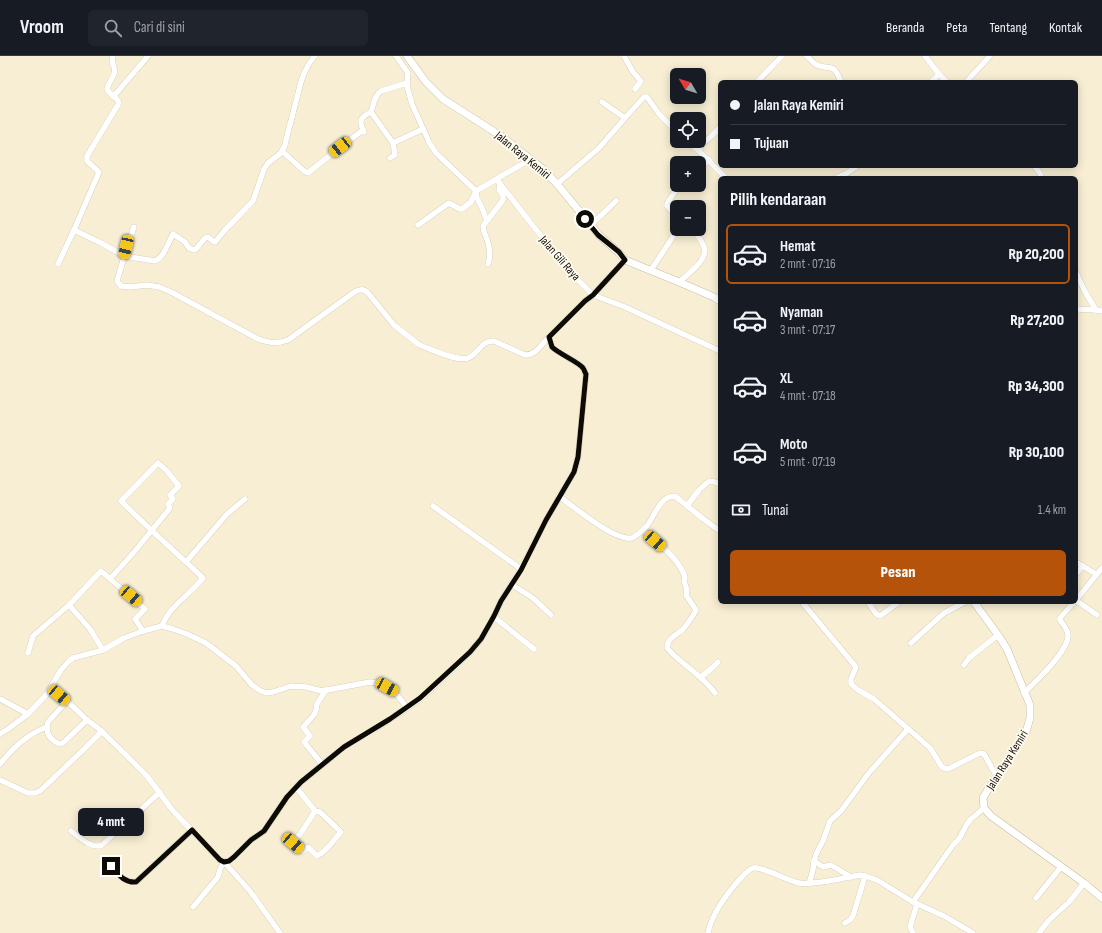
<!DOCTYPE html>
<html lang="id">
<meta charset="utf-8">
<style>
body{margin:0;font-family:"Sofia Sans Condensed",sans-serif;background:#20242c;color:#f1f3f6;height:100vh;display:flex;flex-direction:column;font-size:15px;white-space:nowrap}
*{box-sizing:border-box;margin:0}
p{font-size:13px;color:#9ea1a6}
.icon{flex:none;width:22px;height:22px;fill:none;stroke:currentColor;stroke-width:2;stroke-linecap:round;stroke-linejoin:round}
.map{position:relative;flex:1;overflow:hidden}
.sheet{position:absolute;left:718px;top:120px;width:360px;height:428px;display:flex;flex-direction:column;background:#171b24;border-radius:6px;box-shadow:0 2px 10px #0003}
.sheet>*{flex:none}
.guide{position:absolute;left:718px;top:24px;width:360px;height:88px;border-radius:6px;box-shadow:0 2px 10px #0003;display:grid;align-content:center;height:88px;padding:0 12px;background:#171b24}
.needle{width:26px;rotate:308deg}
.buttons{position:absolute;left:670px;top:12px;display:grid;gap:8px}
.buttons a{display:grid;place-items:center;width:36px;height:36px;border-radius:6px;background:#171b24;box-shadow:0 2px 10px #0003;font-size:20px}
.end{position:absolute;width:18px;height:18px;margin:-9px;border:5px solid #0e0b04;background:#fff;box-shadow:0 0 0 2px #fff}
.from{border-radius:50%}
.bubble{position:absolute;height:28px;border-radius:6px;background:#171b24;box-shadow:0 2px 10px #0003;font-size:13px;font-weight:800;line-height:28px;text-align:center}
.car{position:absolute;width:12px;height:24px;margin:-12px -6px;border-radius:5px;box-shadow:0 0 3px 1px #0007;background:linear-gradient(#f5c518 24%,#345 0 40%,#f5c518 0 76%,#345 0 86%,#f5c518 0)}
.guide b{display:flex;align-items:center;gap:14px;height:38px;font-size:15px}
.guide b+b{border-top:1px solid #363941}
.guide i{width:10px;height:10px;background:#f1f3f6}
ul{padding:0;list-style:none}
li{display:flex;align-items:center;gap:12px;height:60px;margin:0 8px 6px;padding:0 4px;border:2px solid transparent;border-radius:6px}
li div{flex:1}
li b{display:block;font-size:15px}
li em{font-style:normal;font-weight:800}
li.selected{border-color:#b45309}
li>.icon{width:36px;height:36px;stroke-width:1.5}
h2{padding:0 12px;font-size:18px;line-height:48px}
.pay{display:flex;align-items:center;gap:10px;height:44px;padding:0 12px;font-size:15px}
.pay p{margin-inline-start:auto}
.cta{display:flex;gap:8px;margin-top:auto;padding:8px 12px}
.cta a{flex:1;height:46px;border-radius:6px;background:#b45309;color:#fff;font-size:16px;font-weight:800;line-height:46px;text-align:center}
header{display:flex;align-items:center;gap:24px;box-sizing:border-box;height:56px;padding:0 20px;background:#171b24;border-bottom:1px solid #363941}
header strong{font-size:19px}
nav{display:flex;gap:22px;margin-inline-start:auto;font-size:14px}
.search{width:280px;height:36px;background:#20242c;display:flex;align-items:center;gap:10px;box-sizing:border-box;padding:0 14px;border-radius:6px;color:#9ea1a6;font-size:15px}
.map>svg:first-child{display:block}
</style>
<header>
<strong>Vroom</strong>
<div class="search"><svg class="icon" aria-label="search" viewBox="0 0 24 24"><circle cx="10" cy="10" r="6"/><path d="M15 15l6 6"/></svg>Cari di sini</div>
<nav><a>Beranda</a><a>Peta</a><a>Tentang</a><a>Kontak</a></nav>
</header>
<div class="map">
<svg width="1102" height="877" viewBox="0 0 1102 877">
<rect width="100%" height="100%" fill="#f7eed3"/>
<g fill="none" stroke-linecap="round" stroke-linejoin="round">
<g stroke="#c6bda4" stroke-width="6">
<g id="minor">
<path d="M113 0 112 6C119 18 110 22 107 33 110 39 117 41 119 47L87 100V105L99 116 74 174 101 187 124 200 155 205C164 201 168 187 173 178L185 186 189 192 194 194 196 193 205 182 208 181 214 186H215L225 174 253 145 264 113 268 107 281 97 285 89C288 75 292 62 295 49 300 31 302 14 315 0"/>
<path d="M396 0 408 17 407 30 412 48 429 86 436 97 476 135 477 142 482 152 487 165"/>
<path d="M624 0 633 16 641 25 635 33"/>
<path d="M807 0C810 3 813 7 817 9 833 15 833 6 841 26"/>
<path d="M925 0 939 18 947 26"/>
<path d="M757 26 782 0"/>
<path d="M931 26 939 18"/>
<path d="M966 26 990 0"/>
<path d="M113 41 148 0"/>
<path d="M371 56 393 87"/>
<path d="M625 62 644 41H647L659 58 677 76"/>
<path d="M720 71C713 80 704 85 698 94L726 122"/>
<path d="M364 76C359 65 359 62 371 56 374 48 374 40 381 35L407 27"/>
<path d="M687 85 698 94"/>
<path d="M282 95 304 115 308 117 334 96 363 74"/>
<path d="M390 102 395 99 393 87 423 73"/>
<path d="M531 103 498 122 497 124 552 194 570 216 593 239 625 251 720 295"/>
<path d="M1034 110 1040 117 1041 122"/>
<path d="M699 112 702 111 709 103"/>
<path d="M836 122 847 117 857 110"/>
<path d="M557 128 599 92 625 62 602 46"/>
<path d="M677 161 667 150V147L680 129"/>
<path d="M418 169 449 147 460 153H462L471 146 476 135 497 123"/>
<path d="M590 170 616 145"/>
<path d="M134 171 127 191 117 225 121 230 130 231 147 229 159 231 171 236 258 283C269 287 277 288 288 284L356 235C361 233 364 233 368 237L394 269 418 288 422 290C433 294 457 306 468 302 479 298 481 284 494 285L525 299C537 299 541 288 549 281"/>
<path d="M58 208 74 174"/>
<path d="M488 208C491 199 490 192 487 183 485 178 483 175 483 170L503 144V139L499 134 500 127"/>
<path d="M651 214 678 173"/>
<path d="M1076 216 1084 234 1096 254 1076 253"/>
<path d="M679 226C687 219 705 206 705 194 704 188 698 180 694 175"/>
<path d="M1096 254 1102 255"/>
<path d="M559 440C575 452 609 480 627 482 632 483 634 481 638 478 641 476 644 473 647 470 655 459 660 440 675 440L702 462 720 475"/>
<path d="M433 450 521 513"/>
<path d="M687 450 699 434 708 426C712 425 717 426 720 429"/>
<path d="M643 474C658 488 678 501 685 521L684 525 687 534 686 539 696 554C695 557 686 570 683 573 677 579 667 582 667 592 682 609 702 619 715 637"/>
<path d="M1076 506 1096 518"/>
<path d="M1076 518 1083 510"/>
<path d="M110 523 135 495 170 452 168 448 173 443 170 439 179 430 167 415 158 407 121 445C142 466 164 486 186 506"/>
<path d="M511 528 533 542 551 559"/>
<path d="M1076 544 1102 512"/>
<path d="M1076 545 1080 547 1097 559"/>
<path d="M802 546 856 611 851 623V628L858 634 874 643 921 684 930 692 942 711 946 713 950 712 980 697 984 698 997 721"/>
<path d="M868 546 876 558 880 560 899 546"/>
<path d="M69 549 90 573 103 594"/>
<path d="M494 561 534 593"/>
<path d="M162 570C170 549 190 539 203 522L186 506 227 458 245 443"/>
<path d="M911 587 944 557 965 546"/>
<path d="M28 597 33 580 69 549 101 515 145 553 135 563 143 575"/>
<path d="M964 609 969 602 998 579"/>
<path d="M701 621 712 612 718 606"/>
<path d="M51 632 67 645 87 664 98 672 121 694 147 720 170 751 175 757 220 804 224 806 229 805 234 801 251 784 264 775 287 741 301 726 344 691 375 673 407 652"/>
<path d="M1024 637C1036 625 1070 594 1068 578 1067 573 1063 568 1060 564V562L1074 546"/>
<path d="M0 643 28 658 46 639 61 614 68 606 73 602 103 594 124 582 143 575 162 570 173 573 187 578 206 587 236 610 252 629 259 634 266 637 273 636 291 630 306 631 322 635 370 626C389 628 397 637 407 652L420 643 456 610 470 596 481 583 494 561 501 545 521 513 546 464 574 416 578 401 586 318C585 317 584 313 583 312 579 306 559 298 552 291L549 281 585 245 593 239 625 204"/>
<path d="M67 645 48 666C45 677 50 684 60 688L63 687 87 664"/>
<path d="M0 678 8 673 28 658"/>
<path d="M0 708C13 692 27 678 47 671"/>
<path d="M322 708 304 686 310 680 303 671 314 659 316 654 317 648 326 634"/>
<path d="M0 724 28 737H35L40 735 81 696 102 675"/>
<path d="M296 731 315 755 320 756 341 776C334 783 327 796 317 800L308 791 303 795 293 787 303 774 315 755"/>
<path d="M71 775C79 781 93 794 102 789L160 736"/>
<path d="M104 802C112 811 122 827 136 826L192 774"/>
<path d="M814 805 823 811 831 809 851 821"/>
<path d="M809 827 813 814 814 805 817 796 823 785 830 765 841 755 868 718 908 673"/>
<path d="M1036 842 1061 811"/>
<path d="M913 846 944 860 973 877"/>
<path d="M193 851 218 821 220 813 224 806 250 835 280 877"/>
<path d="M845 867 850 864 853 860 865 820 877 824 913 846 953 789 959 783 967 768 971 763 984 752"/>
<path d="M708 877C712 857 726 839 739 824 743 820 747 814 753 812 761 810 788 825 799 827 803 828 808 827 812 827 828 826 844 822 860 819L865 820"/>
<path d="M913 877 910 871 917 848"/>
<path d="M1039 877 1049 864 1069 846 1084 827"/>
</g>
</g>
<g stroke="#c6bda4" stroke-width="8">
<g id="tertiary">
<path d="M407 0 426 26 443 43 501 80 543 113 557 128 599 179 619 197 625 204 679 226 714 241 720 245"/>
<path d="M974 546 998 579 1007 593 1030 649V662L1026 676 997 721 990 730 983 742 984 752 991 760 1084 827 1102 842"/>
</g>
</g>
<use href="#minor" stroke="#fff" stroke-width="5.5"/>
<use href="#tertiary" stroke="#fff" stroke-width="7"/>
</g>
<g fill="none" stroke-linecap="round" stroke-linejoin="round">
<path stroke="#0e0b04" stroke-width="5" d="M111 810C118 818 124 827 136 826L192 774 220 804 224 806 229 805 234 801 251 784 264 775 287 741 301 726 344 691 390 663 420 642 470 596 481 583 494 560 501 545 521 514 546 464 574 416 578 401 586 318C585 317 584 313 583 312 579 306 559 298 552 291L549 281 585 245 593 239 625 204 619 196 598 179 585 163"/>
</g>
<g text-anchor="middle" stroke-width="3.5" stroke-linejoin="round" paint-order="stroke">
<g font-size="12" fill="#0e0b04" stroke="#fffbf1">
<text transform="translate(523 99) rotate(39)" y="4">Jalan Raya Kemiri</text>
<text transform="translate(560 202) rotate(49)" y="4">Jalan Gili Raya</text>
<text transform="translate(1007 704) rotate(-58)" y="4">Jalan Raya Kemiri</text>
</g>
</g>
</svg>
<div class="buttons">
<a><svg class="needle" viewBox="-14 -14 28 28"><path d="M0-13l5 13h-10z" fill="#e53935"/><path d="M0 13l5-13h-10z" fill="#9ea1a6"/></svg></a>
<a><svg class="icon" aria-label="locate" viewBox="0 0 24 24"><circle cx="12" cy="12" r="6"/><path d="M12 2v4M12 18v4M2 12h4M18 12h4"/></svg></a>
<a>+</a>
<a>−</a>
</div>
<i class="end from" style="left:585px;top:163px"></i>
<i class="end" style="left:111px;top:810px"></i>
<div class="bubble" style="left:78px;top:752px;width:66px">4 mnt</div>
<i class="car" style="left:340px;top:91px;rotate:232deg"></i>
<i class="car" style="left:126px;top:191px;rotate:193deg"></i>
<i class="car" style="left:655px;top:485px;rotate:131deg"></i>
<i class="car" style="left:131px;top:540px;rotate:130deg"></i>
<i class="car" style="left:387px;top:631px;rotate:119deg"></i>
<i class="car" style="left:59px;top:639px;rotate:130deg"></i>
<i class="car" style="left:293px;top:787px;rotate:131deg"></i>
<div class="guide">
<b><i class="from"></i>Jalan Raya Kemiri</b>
<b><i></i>Tujuan</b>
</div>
<section class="sheet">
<h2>Pilih kendaraan</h2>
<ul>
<li class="selected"><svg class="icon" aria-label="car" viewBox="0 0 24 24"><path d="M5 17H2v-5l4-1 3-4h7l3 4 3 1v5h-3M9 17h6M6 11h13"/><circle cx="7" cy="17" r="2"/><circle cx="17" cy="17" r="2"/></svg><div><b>Hemat</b><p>2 mnt · 07:16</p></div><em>Rp 20,200</em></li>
<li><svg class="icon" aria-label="car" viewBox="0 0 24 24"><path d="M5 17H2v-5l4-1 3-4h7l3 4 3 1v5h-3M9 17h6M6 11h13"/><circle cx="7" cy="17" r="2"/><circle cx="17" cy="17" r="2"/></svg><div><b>Nyaman</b><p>3 mnt · 07:17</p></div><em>Rp 27,200</em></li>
<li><svg class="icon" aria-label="car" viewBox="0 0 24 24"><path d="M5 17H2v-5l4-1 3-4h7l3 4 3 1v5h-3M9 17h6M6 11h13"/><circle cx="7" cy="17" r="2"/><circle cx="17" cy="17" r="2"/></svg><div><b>XL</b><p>4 mnt · 07:18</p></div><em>Rp 34,300</em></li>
<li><svg class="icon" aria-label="car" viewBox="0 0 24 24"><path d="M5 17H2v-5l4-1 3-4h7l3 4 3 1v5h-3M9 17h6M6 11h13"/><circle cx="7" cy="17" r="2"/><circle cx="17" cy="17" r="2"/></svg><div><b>Moto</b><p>5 mnt · 07:19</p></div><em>Rp 30,100</em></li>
</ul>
<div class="pay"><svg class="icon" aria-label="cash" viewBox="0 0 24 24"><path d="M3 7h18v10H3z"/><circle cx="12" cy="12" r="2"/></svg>Tunai<p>1.4 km</p></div>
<div class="cta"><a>Pesan</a></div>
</section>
</div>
